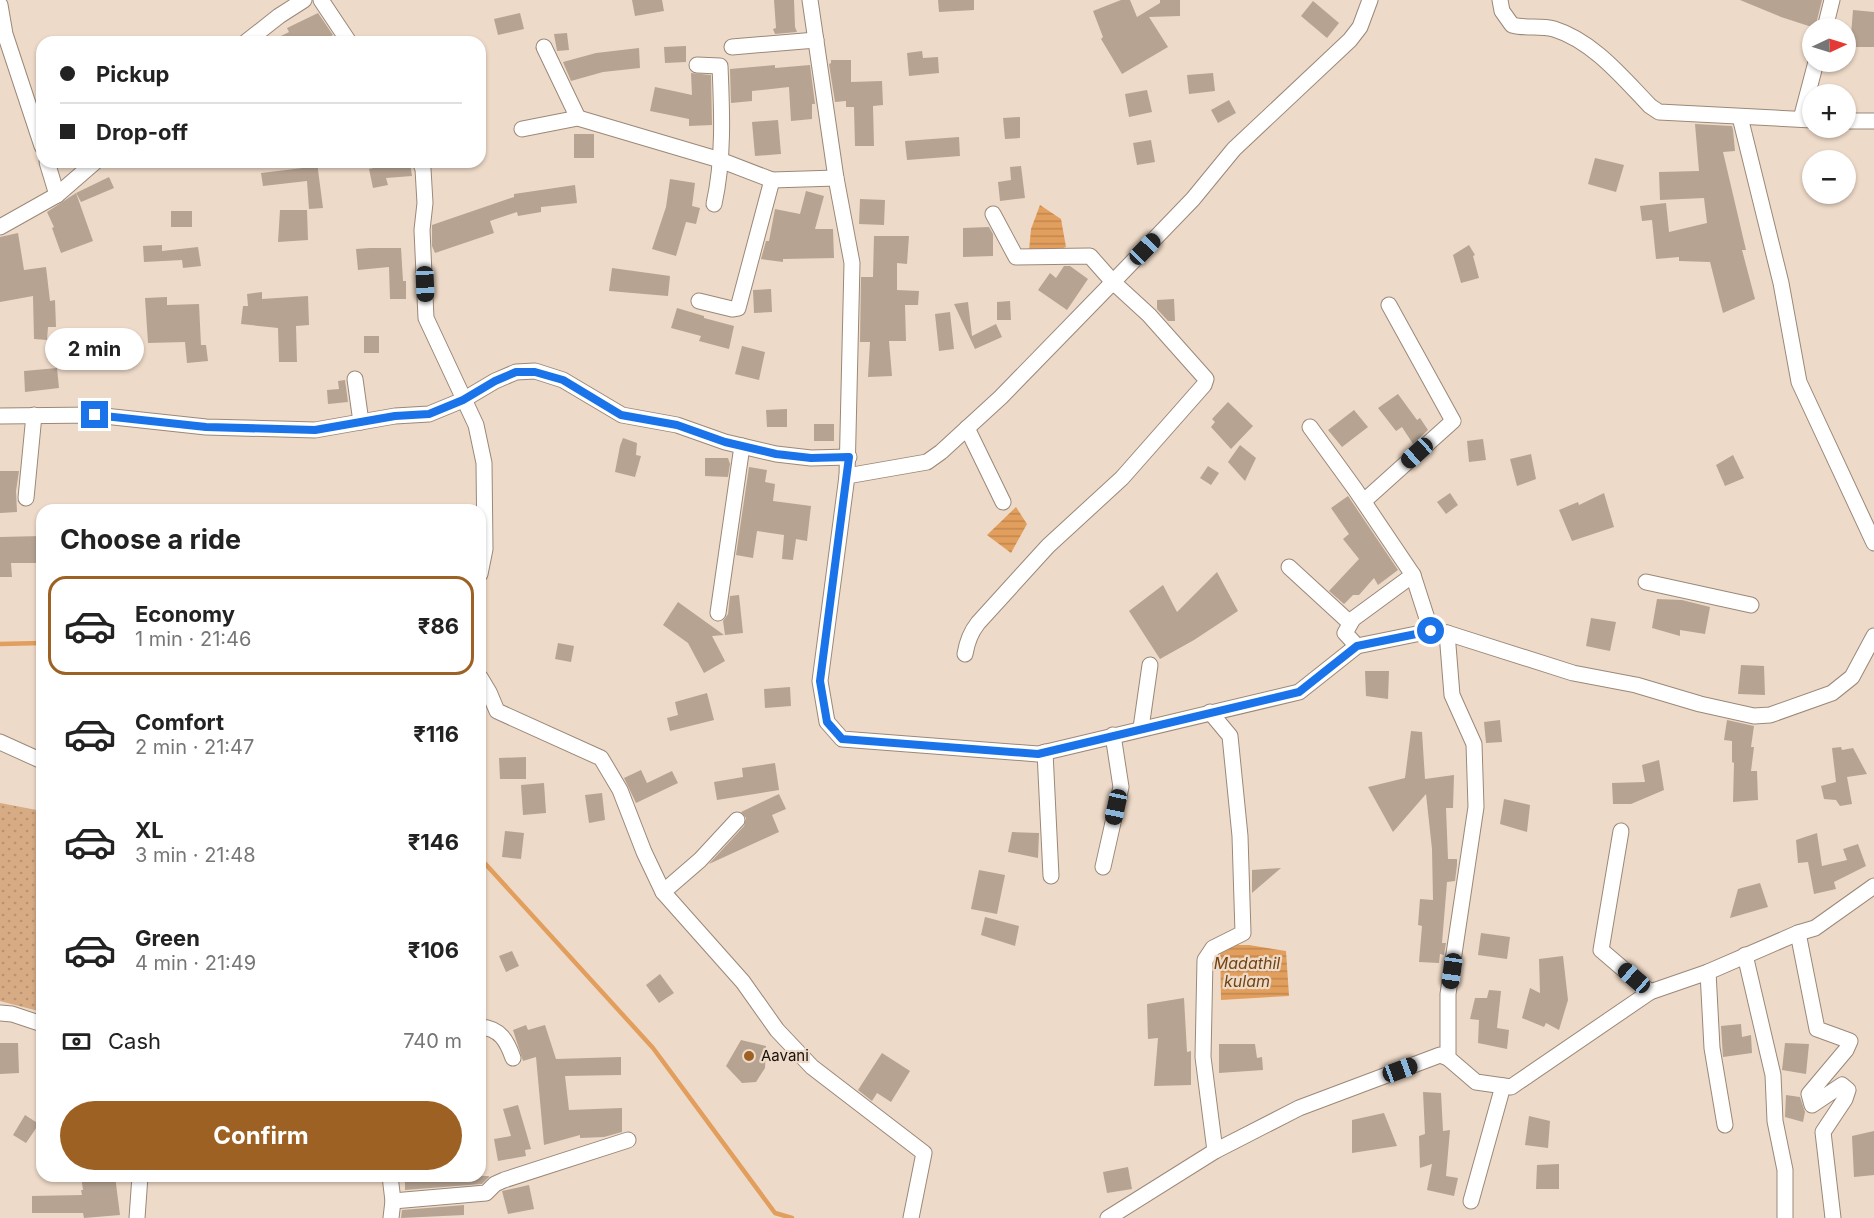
<!DOCTYPE html>
<meta charset="utf-8">
<style>
body{margin:0;font-family:Inter,sans-serif;background:#f2f2f2;color:#222;height:100vh;display:flex;flex-direction:column;font-size:22px;white-space:nowrap}
*{box-sizing:border-box;margin:0}
p{font-size:20px;color:#767676}
.icon{flex:none;width:33px;height:33px;fill:none;stroke:currentColor;stroke-width:2;stroke-linecap:round;stroke-linejoin:round}
.map{position:relative;flex:1;overflow:hidden}
.sheet{position:absolute;left:36px;top:504px;width:450px;height:678px;display:flex;flex-direction:column;background:#fff;border-radius:18px;box-shadow:0 2px 4px #0004}
.sheet>*{flex:none}
.banner{position:absolute;left:36px;top:36px;width:450px;height:132px;border-radius:18px;box-shadow:0 2px 4px #0004;display:grid;align-content:center;height:132px;padding:0 24px;background:#fff}
.needle{width:39px;rotate:86deg}
.fabs{position:absolute;left:1802px;top:18px;display:grid;gap:12px}
.fabs a{display:grid;place-items:center;width:54px;height:54px;border-radius:50%;background:#fff;box-shadow:0 2px 4px #0004;font-size:30px}
.end{position:absolute;width:27px;height:27px;margin:-14px;border:8px solid #1a73e8;background:#fff;box-shadow:0 0 0 3px #fff}
.from{border-radius:50%}
.bubble{position:absolute;height:42px;border-radius:21px;background:#fff;box-shadow:0 2px 4px #0004;font-size:20px;font-weight:700;line-height:42px;text-align:center}
.car{position:absolute;width:18px;height:36px;margin:-18px -9px;border-radius:8px;box-shadow:0 0 4px 2px #0007;background:linear-gradient(#222 24%,#8ab4d8 0 40%,#222 0 76%,#8ab4d8 0 86%,#222 0)}
.banner b{display:flex;align-items:center;gap:21px;height:57px;font-size:22px}
.banner b+b{border-top:2px solid #e0e0e0}
.banner i{width:15px;height:15px;background:#222}
ul{padding:0;list-style:none}
li{display:flex;align-items:center;gap:18px;height:99px;margin:0 12px 9px;padding:0 12px;border:3px solid transparent;border-radius:18px}
li div{flex:1}
li b{display:block;font-size:22px}
li em{font-style:normal;font-weight:700}
li.on{border-color:#9d6223}
li>.icon{width:54px;height:54px;stroke-width:1.5}
h2{padding:0 24px;font-size:27px;line-height:72px}
.pay{display:flex;align-items:center;gap:15px;height:66px;padding:0 24px;font-size:22px}
.pay p{margin-inline-start:auto}
.cta{display:flex;gap:12px;margin-top:auto;padding:12px 24px}
.cta a{flex:1;height:69px;border-radius:36px;background:#9d6223;color:#fff;font-size:24px;font-weight:700;line-height:69px;text-align:center}
.map>svg:first-child{display:block}
</style>
<div class="map">
<svg width="1874" height="1218" viewBox="0 0 1874 1218">
<defs>
<pattern id="grass-dots" width="8" height="8" patternUnits="userSpaceOnUse" patternTransform="scale(1.5)"><rect width="8" height="8" fill="#d7ab84"/><path d="M2 2h.1M6 6h.1" fill="none" stroke="#b89271" stroke-width="1.8" stroke-linecap="round"/></pattern>
<pattern id="water-rules" width="6" height="5" patternUnits="userSpaceOnUse" patternTransform="scale(1.5)"><rect width="6" height="5" fill="#e29e5c"/><path d="M0 2.5h6" fill="none" stroke="#c1874f"/></pattern>
</defs>
<rect width="100%" height="100%" fill="#eedac8"/>
<path fill="url(#grass-dots)" d="M0 803 42 811V1012L0 1001Z"/>
<g fill="url(#water-rules)">
<path d="M1040 205 1061 219 1066 247 1028 261 1031 229Z"/>
<path d="M1016 507 1027 524 1011 553 987 535Z"/>
<path d="M1220 945H1249L1286 951 1289 996 1221 1000Z"/>
</g>
<g fill="none" stroke-linecap="round" stroke-linejoin="round">
<g stroke="#e29e5c" stroke-width="4.5">
<path d="M0 644 42 643"/>
<path d="M480 858 653 1048 775 1213 792 1218"/>
</g>
</g>
<g fill="#b6a392">
<path d="M632 0H662L664 11 635 16Z"/>
<path d="M774 0H794L795 27 797 32 775 34 773 29 776 28Z"/>
<path d="M938 0H974V10L939 12Z"/>
<path d="M1121 0H1130L1137 17 1160 3V0H1180V16L1149 17 1168 47 1122 74 1101 39 1103 37 1093 11Z"/>
<path d="M1740 0H1822L1815 28 1781 17Z"/>
<path d="M1313 1 1339 23 1327 38 1301 16Z"/>
<path d="M1853 10 1874 12V47H1850Z"/>
<path d="M318 13 333 35 319 42H269L289 32 287 28Z"/>
<path d="M520 13 524 29 498 35 494 19Z"/>
<path d="M567 33 569 50 557 51 554 34Z"/>
<path d="M686 46V62L665 63 664 47Z"/>
<path d="M639 48 640 68 603 72 571 81 563 62 596 53Z"/>
<path d="M922 51 923 58 938 57 939 73 909 76 907 53Z"/>
<path d="M831 60H851V82L882 81 883 105 873 106 874 146H855L854 107H846V101L835 102 829 64 831 63Z"/>
<path d="M775 65V68L810 65 815 104H812V119L791 121 789 87 752 91V101L731 103 730 69Z"/>
<path d="M691 73 711 75 712 125 689 126V119L650 111 655 87 692 95Z"/>
<path d="M1213 73 1215 91 1189 94 1187 75Z"/>
<path d="M1147 90 1152 112 1129 117 1125 94Z"/>
<path d="M1229 100 1236 113 1218 123 1211 110Z"/>
<path d="M1020 117V138L1005 139 1003 118Z"/>
<path d="M778 120 781 154 755 156 752 122Z"/>
<path d="M1695 124 1732 126 1733 130 1735 151 1723 152 1746 250H1742L1755 299 1723 313 1710 262 1679 261V257L1656 259 1652 220 1642 221 1640 206 1666 203 1669 232 1707 223 1704 198 1660 200 1659 172 1699 171Z"/>
<rect x="574" y="134" width="20" height="24"/>
<path d="M959 137 960 156 907 160 905 141Z"/>
<path d="M1151 140 1155 162 1137 165 1133 143Z"/>
<path d="M1595 158 1624 165 1616 192 1588 184Z"/>
<path d="M302 162H317L323 208 309 209 307 181 263 186 261 173 303 168Z"/>
<path d="M392 162H410L412 176 386 178 388 185 373 188 369 169 392 164Z"/>
<path d="M1021 166 1025 198 1000 201 998 182 1011 180 1010 167Z"/>
<path d="M109 177 114 188 81 202 76 193Z"/>
<path d="M670 179 695 183 692 206 700 208 696 224 686 222 676 256 652 249 666 207Z"/>
<path d="M575 185 577 203 541 207V212L518 216 517 212 490 221 494 233 435 253 432 246V225L514 197V194Z"/>
<path d="M806 191 824 196 815 229H833L834 258 783 259V262L761 259 766 241H769L775 209 800 214Z"/>
<path d="M76 193 93 241 61 253 52 228 54 227 47 212Z"/>
<path d="M860 199 885 200 884 225 859 224Z"/>
<path d="M280 210H307L308 240 278 242Z"/>
<rect x="171" y="211" width="21" height="16"/>
<path d="M989 227 993 234V256L963 257V228Z"/>
<path d="M18 233 24 270 46 267 50 301 55 300 56 327H48L47 340 34 339 33 296 0 302V237Z"/>
<path d="M874 236H909L907 264 897 263V290L919 291 918 305H905L906 341H889L892 376 868 377 870 342H860L861 277H873Z"/>
<path d="M162 245V251L198 247 201 266 183 268 182 260 144 262 143 246Z"/>
<path d="M1469 245 1475 255 1473 256 1479 278 1461 283 1453 255Z"/>
<path d="M370 248H401L403 281H406V299H390L389 267 358 270 356 249Z"/>
<path d="M1064 266H1070L1088 279 1067 310 1038 290 1050 273 1056 278Z"/>
<path d="M612 268 670 276 668 296 609 291Z"/>
<path d="M771 289 772 312 754 313 753 290Z"/>
<path d="M262 292V299L308 296 309 325 296 326 297 362H279L278 328 241 324 243 306H248L247 294Z"/>
<path d="M167 297V305L199 304 201 345H206L208 361 187 363 185 342 148 343 145 298Z"/>
<path d="M1174 299 1175 321H1168L1157 309V300Z"/>
<path d="M1010 301 1011 320H997V302Z"/>
<path d="M968 302 972 336 996 324 1002 337 975 349 954 304Z"/>
<path d="M677 308 704 316V318L734 326 729 349 699 341 701 336 671 328Z"/>
<path d="M950 312 954 349 939 351 935 314Z"/>
<rect x="364" y="336" width="15" height="17"/>
<path d="M742 346 765 352 759 380 735 374Z"/>
<path d="M57 368 59 388 25 392 24 371Z"/>
<path d="M345 380 348 402 328 404 327 390 339 389 338 381Z"/>
<path d="M1398 394 1417 420 1420 418 1428 430 1413 444 1402 427 1396 431 1378 408Z"/>
<path d="M1228 402 1253 426 1231 449 1211 427 1215 422 1212 419Z"/>
<path d="M787 409V427H767L766 410Z"/>
<path d="M1354 410 1368 427 1342 447 1328 430Z"/>
<rect x="814" y="424" width="20" height="17"/>
<path d="M623 438 637 443 636 455 641 456 635 477 615 472 620 446Z"/>
<path d="M1483 439 1486 460 1469 462 1467 441Z"/>
<path d="M1240 445 1256 458 1245 481 1228 462Z"/>
<path d="M1531 454 1536 479 1517 486 1510 459Z"/>
<path d="M1733 455 1744 478 1725 486 1716 465Z"/>
<path d="M705 458H728L730 464 728 477 705 476Z"/>
<path d="M1208 466 1219 473 1211 485 1200 478Z"/>
<path d="M749 467 767 470 765 482 775 484 773 501 811 506 807 541 796 539 793 560 782 559 784 535 757 531 753 558 736 555Z"/>
<path d="M0 471H19L16 491 17 512 0 513Z"/>
<path d="M1450 493 1458 505 1446 514 1437 502Z"/>
<path d="M1604 493 1614 527 1572 541 1559 510 1578 502 1579 505Z"/>
<path d="M1348 496 1398 570 1378 585 1374 578 1359 595H1353L1344 604 1329 591 1359 559 1343 539 1349 534 1331 508Z"/>
<path d="M42 536V563H11L12 577H0V537Z"/>
<path d="M1217 572 1238 611 1194 640 1160 659 1129 611 1163 585 1177 612Z"/>
<path d="M739 595 743 633 725 635 723 621 728 614 730 596Z"/>
<path d="M1657 599 1682 600 1710 607 1705 634 1680 630V636L1652 628Z"/>
<path d="M678 602 724 635 712 636 725 661 704 673 688 643 663 625Z"/>
<path d="M1591 618 1616 622 1610 651 1586 646Z"/>
<path d="M558 643 574 646 571 662 555 659Z"/>
<path d="M1741 665 1764 666 1765 695 1738 694Z"/>
<path d="M1365 671H1389L1388 699 1366 696Z"/>
<path d="M790 687 791 706 765 708 764 689Z"/>
<path d="M707 693 714 720 670 731 667 718 678 715 675 702Z"/>
<path d="M1500 720 1502 742 1486 743 1484 722Z"/>
<path d="M1727 720 1754 726 1751 747H1754L1751 771H1757L1758 800 1733 802 1734 763 1732 762V741L1724 740Z"/>
<path d="M1411 731 1422 732 1425 779 1454 775 1453 808H1446L1448 859H1457V865L1455 881 1447 882 1442 943H1446L1444 955 1440 954 1439 963 1419 962 1422 926 1418 925 1420 899 1433 900 1432 849 1426 794 1393 832 1368 787 1405 778Z"/>
<path d="M1841 747 1842 750 1853 748 1867 774 1847 777 1852 804 1840 806 1836 800 1824 799 1821 786 1836 782 1832 748Z"/>
<path d="M526 757V779H500L499 758Z"/>
<path d="M1659 760 1664 790 1631 804H1613L1612 783 1645 782 1642 765Z"/>
<path d="M775 763 779 790 717 800 714 782 743 777 742 768Z"/>
<path d="M641 770 647 783 672 771 678 783 636 803 624 778Z"/>
<path d="M544 783 546 813 523 815 521 785Z"/>
<path d="M602 793 605 820 589 823 585 795Z"/>
<path d="M779 794 786 809 772 815 779 832 709 864 744 826 746 818 741 812Z"/>
<path d="M1504 799 1530 805 1527 832 1500 824Z"/>
<path d="M505 831 524 833 521 859 502 857Z"/>
<path d="M1012 832 1039 833 1038 858 1008 852Z"/>
<path d="M1817 833 1822 866 1847 860 1843 849 1858 844 1866 866 1834 882 1836 889 1814 894 1808 862 1798 863 1796 840Z"/>
<path d="M1281 868 1252 893V870Z"/>
<path d="M979 870 1005 875 997 914 971 909Z"/>
<path d="M1760 883 1768 907 1730 918 1738 889Z"/>
<path d="M985 917 1019 926 1015 946 981 935Z"/>
<path d="M1481 933 1510 937 1507 959 1478 955Z"/>
<path d="M512 951 519 966 506 972 499 956Z"/>
<path d="M1563 956 1568 1000 1559 1030 1546 1023 1544 1027 1522 1018 1530 988 1540 993 1539 959Z"/>
<path d="M660 974 674 993 659 1003 646 985Z"/>
<path d="M1489 990 1501 991 1497 1028 1509 1030 1507 1049 1478 1043 1479 1020 1470 1019 1475 998H1487Z"/>
<path d="M1184 998 1187 1052 1191 1051V1085L1154 1086 1158 1038 1148 1039 1147 1004Z"/>
<path d="M1741 1024 1742 1037 1751 1035 1752 1053 1723 1057 1721 1026Z"/>
<path d="M526 1025 528 1030 545 1025 556 1059 621 1057V1075L565 1076 569 1110 622 1108V1132L604 1137 580 1138V1135L544 1145 536 1057 523 1061 513 1030Z"/>
<path d="M741 1040 766 1046 765 1068 756 1082 742 1083 726 1066Z"/>
<path d="M0 1043H18L19 1073 0 1074Z"/>
<path d="M1785 1043 1809 1044 1806 1074 1782 1070Z"/>
<path d="M1219 1044H1255L1257 1058 1262 1057 1263 1070 1219 1073Z"/>
<path d="M882 1053 910 1071 891 1102 877 1093 872 1101 858 1090Z"/>
<path d="M1423 1092 1441 1093 1443 1131 1450 1130 1446 1176 1458 1178 1454 1196 1427 1190 1432 1164 1420 1168 1419 1136 1425 1134Z"/>
<path d="M1786 1095 1800 1097 1805 1112 1803 1122 1785 1117Z"/>
<path d="M518 1105 531 1149 525 1150 526 1156 498 1161 494 1139 511 1136 503 1109Z"/>
<path d="M1384 1113 1397 1146 1352 1153V1120Z"/>
<path d="M25 1115 39 1124 26 1143 13 1135Z"/>
<path d="M1529 1116 1550 1121 1548 1148 1525 1145Z"/>
<path d="M1874 1131V1175L1854 1177 1852 1136Z"/>
<path d="M1559 1164V1189H1536L1537 1165Z"/>
<path d="M1128 1167 1132 1189 1107 1193 1103 1172Z"/>
<path d="M81 1176H115L120 1215 84 1218 83 1213H32V1196L82 1195 81 1190H83Z"/>
<path d="M405 1176H489V1177L482 1184 405 1190Z"/>
<path d="M529 1185 534 1209 508 1214 502 1191Z"/>
<path d="M464 1205V1215L401 1218 402 1210Z"/>
</g>
<g fill="none" stroke-linecap="round" stroke-linejoin="round">
<g stroke="#9b8878" stroke-width="17">
<g id="street">
<path d="M321 0 349 42"/>
<path d="M810 0 836 178 852 263 847 476 820 681 827 722 842 739 1038 754 1299 692 1357 646 1431 631 1447 633 1452 695 1474 744 1476 807 1448 994V1058L1476 1082 1511 1087 1650 992 1708 972 1798 933 1815 928 1874 886"/>
<path d="M1500 0 1502 11 1512 25C1526 29 1540 25 1554 29 1593 41 1623 78 1650 106L1659 112 1812 120"/>
<path d="M0 5 5 34 42 146"/>
<path d="M1825 28 1832 0"/>
<path d="M246 42 279 16 304 0"/>
<path d="M544 47 578 118"/>
<path d="M732 47 816 40"/>
<path d="M697 65 720 66C722 112 724 159 714 204"/>
<path d="M1740 117 1781 283 1799 382 1874 543"/>
<path d="M1801 119 1816 62"/>
<path d="M1845 121H1874"/>
<path d="M522 129 578 118 720 160 772 180 836 178"/>
<path d="M47 162 57 195"/>
<path d="M420 162 423 169 425 203 422 230 426 318 476 425 484 463 485 549 480 574"/>
<path d="M0 227 57 195 95 162"/>
<path d="M699 301 732 309 738 308 772 180"/>
<path d="M355 379 361 422"/>
<path d="M0 416 95 415 206 427 315 430 395 416 429 414 463 400 495 381 516 372 535 371 563 380 622 415 677 425 725 442 776 454 811 458 849 457"/>
<path d="M1310 427 1355 489 1413 575 1353 619 1345 633 1357 646"/>
<path d="M967 428 1003 502"/>
<path d="M847 476 927 462 941 452 1001 397 1113 282 1193 199 1234 149 1350 40 1360 27 1370 0"/>
<path d="M26 498 34 415"/>
<path d="M1364 501 1453 421 1389 305"/>
<path d="M1289 567 1350 623"/>
<path d="M1413 575 1431 631"/>
<path d="M1646 582 1751 605"/>
<path d="M718 613 742 446"/>
<path d="M1447 633 1573 673 1636 685 1700 704 1754 716 1770 715 1832 693 1852 677 1874 636"/>
<path d="M965 654C967 642 970 633 978 623L1048 546 1122 478 1204 385 1206 379 1149 315 1113 282 1090 256 1016 257 993 214"/>
<path d="M480 677 489 692 497 711 601 758 620 790 644 852 663 892 743 982 777 1030 812 1067 924 1153 911 1218"/>
<path d="M1210 712 1230 736 1240 836 1243 933 1213 948 1205 960 1203 1057 1215 1151"/>
<path d="M1141 728 1150 665"/>
<path d="M0 742 42 761"/>
<path d="M1045 752 1051 876"/>
<path d="M1621 831 1601 950 1650 992"/>
<path d="M1103 867 1121 787 1113 735"/>
<path d="M663 892 700 860 737 820"/>
<path d="M1798 933 1817 1029 1850 1041 1846 1050 1809 1094 1812 1105 1842 1085 1848 1090 1845 1099 1823 1132 1833 1218"/>
<path d="M1745 955 1773 1075 1775 1121 1785 1170V1218"/>
<path d="M1708 972 1712 1048 1725 1125"/>
<path d="M0 1013 12 1014 42 1024"/>
<path d="M480 1027C500 1028 507 1041 513 1058"/>
<path d="M390 1176 393 1201 391 1218"/>
<path d="M393 1201 486 1193 495 1184 504 1180 628 1140"/>
<path d="M1471 1201 1503 1086"/>
<path d="M137 1218 140 1176"/>
<path d="M1108 1218 1215 1151 1299 1108 1440 1055 1448 1058"/>
</g>
</g>
<use href="#street" stroke="#fff" stroke-width="15"/>
</g>
<g fill="none" stroke-linecap="round" stroke-linejoin="round">
<path stroke="#1a73e8" stroke-width="8" d="M95 415 206 427 315 430 395 416 429 414 463 400 495 381 516 372H535L563 380 621 415 677 425 725 442 776 454 811 458 849 457 820 681 827 722 842 739 1038 754 1299 692 1357 646 1431 631"/>
</g>
<circle fill="#9d6223" stroke="#eedac8" stroke-width="2" cx="749" cy="1056" r="6"/>
<g text-anchor="middle" stroke-width="4.5" stroke-linejoin="round" paint-order="stroke">
<g font-size="15" fill="#18110b" stroke="#eedac8" text-anchor="start">
<text x="761" y="1061">Aavani</text>
</g>
<g font-size="16" font-style="italic" fill="#724412" stroke="#eedac8">
<text x="1247" y="969">Madathil<tspan x="1247" dy="18">kulam</tspan></text>
</g>
</g>
</svg>
<div class="fabs">
<a><svg class="needle" viewBox="-14 -14 28 28"><path d="M0-13l5 13h-10z" fill="#e53935"/><path d="M0 13l5-13h-10z" fill="#767676"/></svg></a>
<a>+</a>
<a>−</a>
</div>
<i class="end from" style="left:1431px;top:631px"></i>
<i class="end" style="left:95px;top:415px"></i>
<div class="bubble" style="left:45px;top:328px;width:99px">2 min</div>
<i class="car" style="left:1145px;top:249px;rotate:44deg"></i>
<i class="car" style="left:425px;top:284px;rotate:178deg"></i>
<i class="car" style="left:1417px;top:453px;rotate:228deg"></i>
<i class="car" style="left:1116px;top:807px;rotate:192deg"></i>
<i class="car" style="left:1452px;top:971px;rotate:188deg"></i>
<i class="car" style="left:1634px;top:978px;rotate:311deg"></i>
<i class="car" style="left:1400px;top:1070px;rotate:70deg"></i>
<div class="banner">
<b><i class="from"></i>Pickup</b>
<b><i></i>Drop-off</b>
</div>
<section class="sheet">
<h2>Choose a ride</h2>
<ul>
<li class="on"><svg class="icon" aria-label="car" viewBox="0 0 24 24"><path d="M5 17H2v-5l4-1 3-4h7l3 4 3 1v5h-3M9 17h6M6 11h13"/><circle cx="7" cy="17" r="2"/><circle cx="17" cy="17" r="2"/></svg><div><b>Economy</b><p>1 min · 21:46</p></div><em>₹86</em></li>
<li><svg class="icon" aria-label="car" viewBox="0 0 24 24"><path d="M5 17H2v-5l4-1 3-4h7l3 4 3 1v5h-3M9 17h6M6 11h13"/><circle cx="7" cy="17" r="2"/><circle cx="17" cy="17" r="2"/></svg><div><b>Comfort</b><p>2 min · 21:47</p></div><em>₹116</em></li>
<li><svg class="icon" aria-label="car" viewBox="0 0 24 24"><path d="M5 17H2v-5l4-1 3-4h7l3 4 3 1v5h-3M9 17h6M6 11h13"/><circle cx="7" cy="17" r="2"/><circle cx="17" cy="17" r="2"/></svg><div><b>XL</b><p>3 min · 21:48</p></div><em>₹146</em></li>
<li><svg class="icon" aria-label="car" viewBox="0 0 24 24"><path d="M5 17H2v-5l4-1 3-4h7l3 4 3 1v5h-3M9 17h6M6 11h13"/><circle cx="7" cy="17" r="2"/><circle cx="17" cy="17" r="2"/></svg><div><b>Green</b><p>4 min · 21:49</p></div><em>₹106</em></li>
</ul>
<div class="pay"><svg class="icon" aria-label="cash" viewBox="0 0 24 24"><path d="M3 7h18v10H3z"/><circle cx="12" cy="12" r="2"/></svg>Cash<p>740 m</p></div>
<div class="cta"><a>Confirm</a></div>
</section>
</div>
